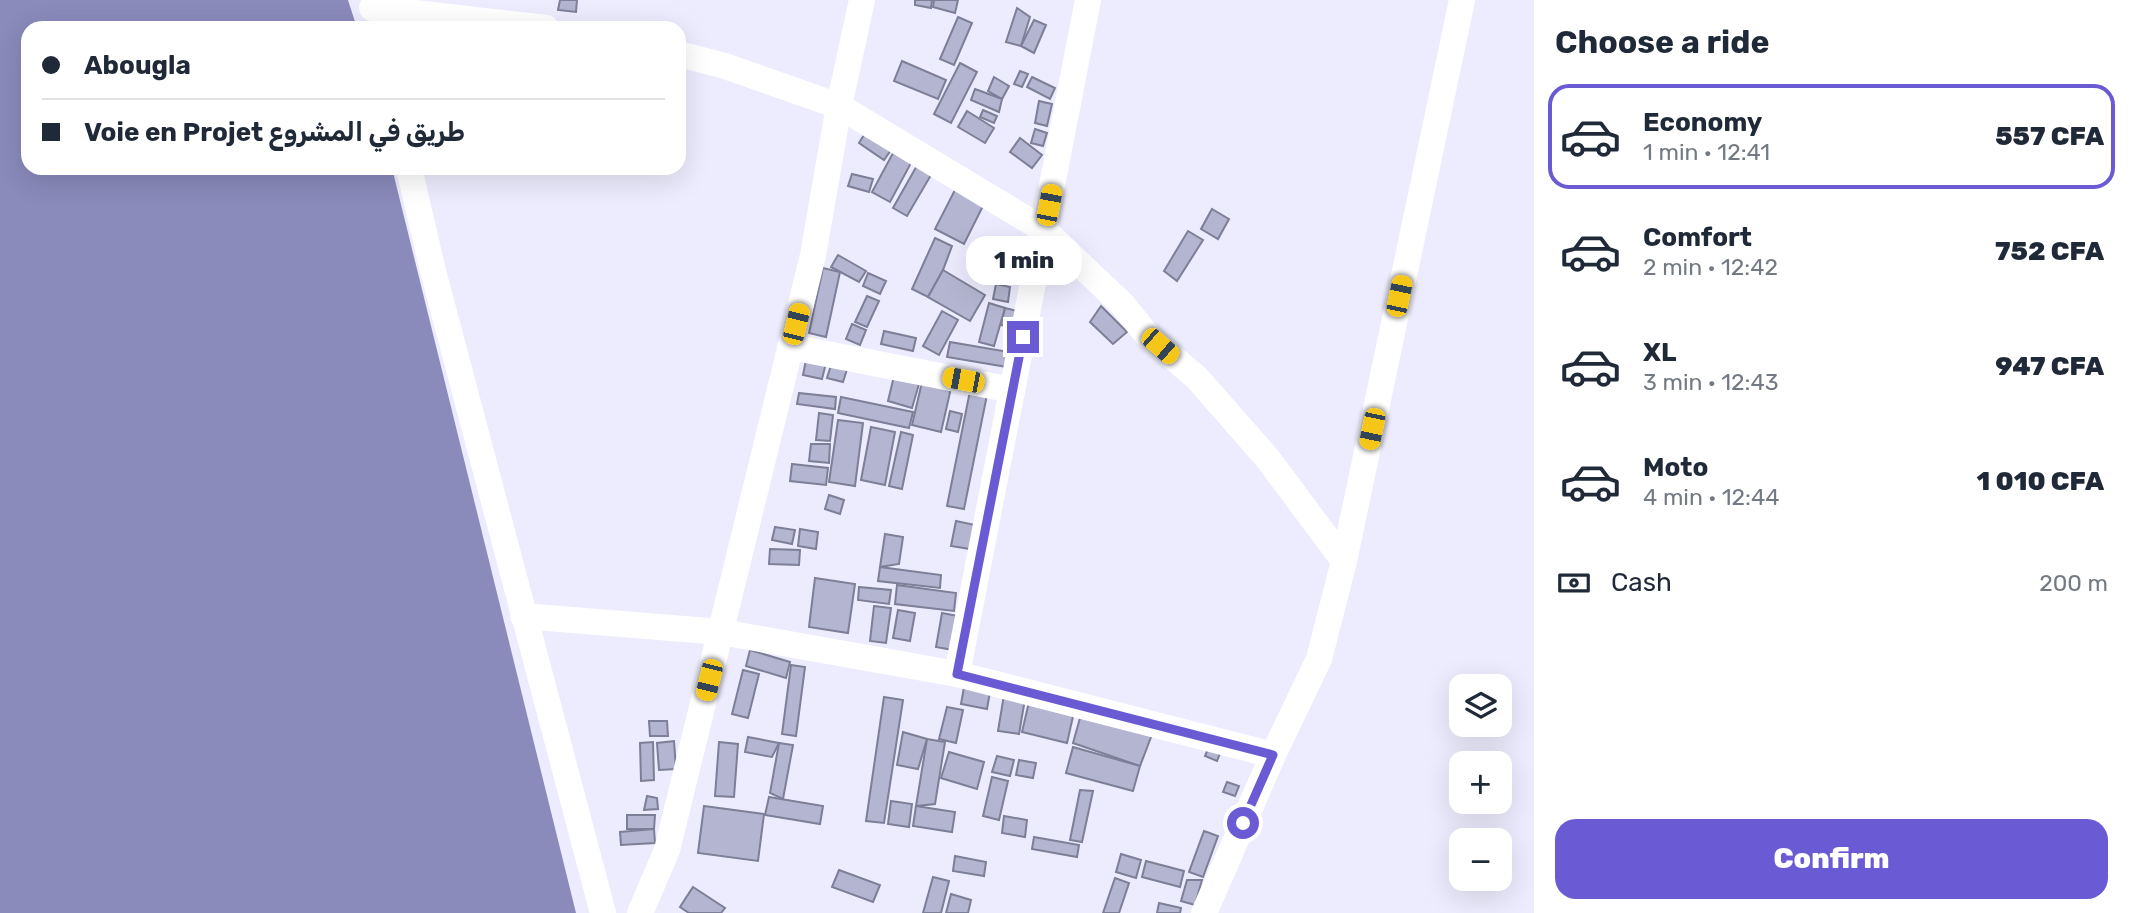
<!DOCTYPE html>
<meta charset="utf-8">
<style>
body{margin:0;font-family:Rubik,Cairo,sans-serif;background:#f6f6f7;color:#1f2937;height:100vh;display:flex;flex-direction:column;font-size:26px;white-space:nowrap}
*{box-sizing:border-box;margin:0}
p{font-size:23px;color:#747a83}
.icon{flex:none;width:38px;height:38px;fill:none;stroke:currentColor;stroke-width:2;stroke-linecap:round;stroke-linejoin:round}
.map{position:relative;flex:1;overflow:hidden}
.details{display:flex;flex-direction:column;background:#fff;width:595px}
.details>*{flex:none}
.hud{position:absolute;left:21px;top:21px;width:665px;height:154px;border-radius:21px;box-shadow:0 7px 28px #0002;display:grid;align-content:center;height:154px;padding:0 21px;background:#fff}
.fabs{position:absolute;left:1449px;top:674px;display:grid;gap:14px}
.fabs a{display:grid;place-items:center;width:63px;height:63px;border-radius:14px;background:#fff;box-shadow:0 7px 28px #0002;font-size:35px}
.end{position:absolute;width:32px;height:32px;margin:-16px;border:9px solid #6a5ad4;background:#fff;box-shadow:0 0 0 4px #fff}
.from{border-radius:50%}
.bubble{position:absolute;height:49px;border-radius:21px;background:#fff;box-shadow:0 7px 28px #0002;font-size:23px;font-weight:800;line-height:49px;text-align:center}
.car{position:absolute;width:21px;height:42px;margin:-21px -10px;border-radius:9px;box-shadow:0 0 5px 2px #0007;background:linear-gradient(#f5c518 24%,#345 0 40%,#f5c518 0 76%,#345 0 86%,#f5c518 0)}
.hud b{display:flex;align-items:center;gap:24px;height:66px;font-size:26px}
.hud b+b{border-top:2px solid #e0e1e3}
.hud i{width:18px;height:18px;background:#1f2937}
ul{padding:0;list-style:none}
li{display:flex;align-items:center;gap:21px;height:105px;margin:0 14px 10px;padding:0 7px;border:4px solid transparent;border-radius:21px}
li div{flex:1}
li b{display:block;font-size:26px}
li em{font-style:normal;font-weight:800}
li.current{border-color:#6a5ad4}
li>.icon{width:63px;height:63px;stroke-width:1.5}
h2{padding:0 21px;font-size:32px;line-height:84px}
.pay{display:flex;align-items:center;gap:18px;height:77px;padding:0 21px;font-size:26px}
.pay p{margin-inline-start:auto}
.action{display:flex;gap:14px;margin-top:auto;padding:14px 21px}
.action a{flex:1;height:80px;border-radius:21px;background:#6a5ad4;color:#fff;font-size:28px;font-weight:800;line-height:80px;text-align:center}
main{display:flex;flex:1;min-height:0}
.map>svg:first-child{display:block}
</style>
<main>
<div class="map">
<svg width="1534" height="913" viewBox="0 0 1534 913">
<rect width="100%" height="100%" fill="#ececfe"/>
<path fill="#8a8abb" d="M0 0H348L357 28H28V168H392L576 913H0Z"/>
<g fill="#b4b5d0" stroke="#7d7e97" stroke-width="2">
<path d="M560 0H577L576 12 558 10Z"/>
<path d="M915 0H932L931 8 915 5Z"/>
<path d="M934 0H958L955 13 933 7Z"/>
<path d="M1017 8 1030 17 1021 46 1006 42Z"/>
<path d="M958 17 972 23 954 65 940 59Z"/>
<path d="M1034 20 1046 25 1034 53 1021 46Z"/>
<path d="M902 61 946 80 938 99 894 81Z"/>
<path d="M960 63 977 72 951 123 934 114Z"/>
<path d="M1020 71 1028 74 1022 87 1014 84Z"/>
<path d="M994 77 1009 86 1002 99 988 91Z"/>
<path d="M1032 77 1055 88 1050 99 1027 87Z"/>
<path d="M975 89 1002 99 999 112 971 100Z"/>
<path d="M1039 101 1052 104 1047 126 1035 123Z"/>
<path d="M983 110 997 116 994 123 980 117Z"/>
<path d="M967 111 994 128 985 143 958 127Z"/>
<path d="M1035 129 1047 133 1043 146 1031 143Z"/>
<path d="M867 130 893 147 884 160 859 143Z"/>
<path d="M1020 138 1042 155 1032 168 1010 152Z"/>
<path d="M893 153 911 163 890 202 872 192Z"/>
<path d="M919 162 934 170 907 216 893 208Z"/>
<path d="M852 174 873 179 869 192 848 186Z"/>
<path d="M958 184 987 198 964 244 935 229Z"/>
<path d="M1212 209 1229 219 1218 239 1201 229Z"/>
<path d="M1188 231 1203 240 1177 281 1164 271Z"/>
<path d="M935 238 952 246 943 270 928 297 912 289Z"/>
<path d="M838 255 866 271 859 282 831 267Z"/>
<path d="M823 268 840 272 826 337 809 333Z"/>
<path d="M943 270 985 295 970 321 928 297Z"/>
<path d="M868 273 886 281 880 294 863 286Z"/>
<path d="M996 284 1010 287 1008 302 993 299Z"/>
<path d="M867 296 879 301 867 327 855 322Z"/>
<path d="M989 303 1005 308 994 346 979 342Z"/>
<path d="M1101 306 1127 332 1113 344 1090 322Z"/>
<path d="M1005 308 1021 312 1017 329 1001 325Z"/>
<path d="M942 311 958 320 939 355 923 346Z"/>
<path d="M852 324 866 330 860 345 846 339Z"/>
<path d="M884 331 916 338 913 351 881 344Z"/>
<path d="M950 342 1009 352 1007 367 947 357Z"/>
<path d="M807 355 827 359 822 379 803 375Z"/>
<path d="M832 362 848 366 843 382 827 378Z"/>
<path d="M894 376 919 384 912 408 888 401Z"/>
<path d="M922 382 951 388 941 432 912 425Z"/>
<path d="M971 386 988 390 964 509 947 506Z"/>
<path d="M799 393 836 397 835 409 797 404Z"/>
<path d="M841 397 913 412 909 428 838 413Z"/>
<path d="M950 411 962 414 958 432 946 429Z"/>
<path d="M819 413 833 415 830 441 816 440Z"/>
<path d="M838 420 863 423 855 486 829 482Z"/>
<path d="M871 427 895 432 885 485 861 480Z"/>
<path d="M901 432 913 435 902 489 889 486Z"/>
<path d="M811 444H830L829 463 809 461Z"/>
<path d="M792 464 828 468 826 485 790 481Z"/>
<path d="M829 495 844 500 840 514 825 509Z"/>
<path d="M956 521 975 525 970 549 951 546Z"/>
<path d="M775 527 795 530 792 544 772 540Z"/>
<path d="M800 529 818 532 816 549 798 546Z"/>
<path d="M885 534 903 537 899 564 880 567Z"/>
<path d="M770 549 800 550 799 565 769 564Z"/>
<path d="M880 567 941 575 940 588 878 581Z"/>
<path d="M815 578 855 584 848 633 809 627Z"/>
<path d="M897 585 956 593 954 611 895 604Z"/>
<path d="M859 587 891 590 889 604 858 600Z"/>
<path d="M874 606 891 608 886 643 870 641Z"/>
<path d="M898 610 915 613 910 641 893 638Z"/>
<path d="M942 613 958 616 953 650 936 647Z"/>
<path d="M750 650 790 662 786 678 746 666Z"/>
<path d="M791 665 805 667 796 736 782 734Z"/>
<path d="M743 670 759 674 748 718 732 714Z"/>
<path d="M964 687 990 692 987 709 961 704Z"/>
<path d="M1004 695 1025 699 1019 734 998 731Z"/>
<path d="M884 697 903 700 884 823 866 821Z"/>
<path d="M1029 702 1074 712 1067 743 1022 732Z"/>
<path d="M947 707 963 710 956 743 939 739Z"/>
<path d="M1082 711 1153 732 1140 766 1073 743Z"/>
<path d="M649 721H667L668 736H650Z"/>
<path d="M903 732 927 739 918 769 897 765Z"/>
<path d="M748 737 779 743 772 757 745 752Z"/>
<path d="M927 739 945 742 935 804 916 806Z"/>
<path d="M674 741 676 769 659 770 657 743Z"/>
<path d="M653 742 654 780 641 781 640 743Z"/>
<path d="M719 742 738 744 734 797 715 796Z"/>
<path d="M779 743 793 745 783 799 770 793Z"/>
<path d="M1210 744 1222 748 1217 761 1205 756Z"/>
<path d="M1073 747 1140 766 1133 791 1066 773Z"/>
<path d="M949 752 984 762 977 789 941 778Z"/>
<path d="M997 756 1014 760 1010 776 992 772Z"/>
<path d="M1019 760 1036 763 1033 778 1016 775Z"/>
<path d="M992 777 1008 781 999 820 983 816Z"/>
<path d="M1227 782 1239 786 1235 796 1223 792Z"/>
<path d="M1080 790 1093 791 1082 842 1070 840Z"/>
<path d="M647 796 657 798 658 809 644 810Z"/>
<path d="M769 797 823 806 820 824 765 815Z"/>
<path d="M891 801 912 804 909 827 888 824Z"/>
<path d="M704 806 764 814 758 861 698 853Z"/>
<path d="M916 806 955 812 952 832 913 826Z"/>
<path d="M627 815H655L654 829H627Z"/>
<path d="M1004 816 1027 820 1025 837 1002 833Z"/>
<path d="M654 829 655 843 621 845 620 832Z"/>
<path d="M1204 831 1218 836 1203 877 1189 872Z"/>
<path d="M1034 837 1079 845 1077 857 1032 849Z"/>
<path d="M1121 854 1141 860 1136 878 1116 872Z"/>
<path d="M955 856 986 862 984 876 953 871Z"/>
<path d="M1146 861 1184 871 1180 887 1142 877Z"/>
<path d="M839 870 880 885 873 902 832 887Z"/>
<path d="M933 877 949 881 941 913H923Z"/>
<path d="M1115 878 1129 883 1119 913H1103Z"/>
<path d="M1187 880H1202L1195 905 1181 901Z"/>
<path d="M693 887 725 908 721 913H689L680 907Z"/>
<path d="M951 894 971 900 968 913H946Z"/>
<path d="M1159 903 1181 908 1180 913H1157Z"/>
</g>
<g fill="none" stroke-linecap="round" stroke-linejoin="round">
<g stroke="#fff" stroke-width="26">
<path d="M372 8 546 28"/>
<path d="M679 54 725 66 839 106 1044 230 1123 305 1148 336 1197 378 1268 459 1344 561"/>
<path d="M409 168 433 271 603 913"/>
<path d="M791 347 1012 390"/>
<path d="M523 616 721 632 957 674 1273 755"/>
<path d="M957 674 1088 0"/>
<path d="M640 913 667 850 813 255 839 106 862 0"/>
<path d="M1204 913 1273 755 1319 659 1344 561 1462 0"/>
</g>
</g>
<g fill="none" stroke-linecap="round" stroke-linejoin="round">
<path stroke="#6a5ad4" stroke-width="9" d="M1023 337 957 674 1273 755 1243 823"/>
</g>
</svg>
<div class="fabs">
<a><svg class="icon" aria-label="layers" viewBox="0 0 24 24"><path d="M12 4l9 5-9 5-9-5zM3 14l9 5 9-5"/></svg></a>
<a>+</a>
<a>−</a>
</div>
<i class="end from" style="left:1243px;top:823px"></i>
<i class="end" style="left:1023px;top:337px"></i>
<div class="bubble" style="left:966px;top:236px;width:116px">1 min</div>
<i class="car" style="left:1049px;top:205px;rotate:11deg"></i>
<i class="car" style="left:1399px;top:296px;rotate:12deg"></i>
<i class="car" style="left:796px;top:324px;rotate:14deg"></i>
<i class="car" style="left:1160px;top:346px;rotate:131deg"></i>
<i class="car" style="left:963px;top:380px;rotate:281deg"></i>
<i class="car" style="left:1372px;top:429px;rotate:192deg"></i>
<i class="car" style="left:709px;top:680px;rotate:194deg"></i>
<div class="hud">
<b><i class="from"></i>Abougla</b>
<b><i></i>Voie en Projet طريق في المشروع</b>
</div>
</div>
<section class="details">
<h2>Choose a ride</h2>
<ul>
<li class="current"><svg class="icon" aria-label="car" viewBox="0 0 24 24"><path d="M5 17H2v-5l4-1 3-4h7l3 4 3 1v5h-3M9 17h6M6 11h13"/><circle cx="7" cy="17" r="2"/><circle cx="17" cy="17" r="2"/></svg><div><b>Economy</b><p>1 min · 12:41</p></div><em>557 CFA</em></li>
<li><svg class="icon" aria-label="car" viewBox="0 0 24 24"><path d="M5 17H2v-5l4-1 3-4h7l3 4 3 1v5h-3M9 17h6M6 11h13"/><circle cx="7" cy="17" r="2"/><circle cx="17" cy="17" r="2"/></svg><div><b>Comfort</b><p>2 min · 12:42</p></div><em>752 CFA</em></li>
<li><svg class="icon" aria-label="car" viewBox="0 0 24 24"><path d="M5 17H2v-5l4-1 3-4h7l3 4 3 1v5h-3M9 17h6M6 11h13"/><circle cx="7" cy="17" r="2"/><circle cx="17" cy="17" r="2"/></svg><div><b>XL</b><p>3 min · 12:43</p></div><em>947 CFA</em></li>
<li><svg class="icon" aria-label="car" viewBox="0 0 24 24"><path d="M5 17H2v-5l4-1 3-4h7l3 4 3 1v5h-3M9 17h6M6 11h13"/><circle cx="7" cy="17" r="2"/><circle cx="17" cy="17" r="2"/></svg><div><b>Moto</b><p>4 min · 12:44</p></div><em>1 010 CFA</em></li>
</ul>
<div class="pay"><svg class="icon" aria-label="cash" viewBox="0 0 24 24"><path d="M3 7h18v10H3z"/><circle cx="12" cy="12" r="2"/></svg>Cash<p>200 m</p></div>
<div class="action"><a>Confirm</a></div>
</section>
</main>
